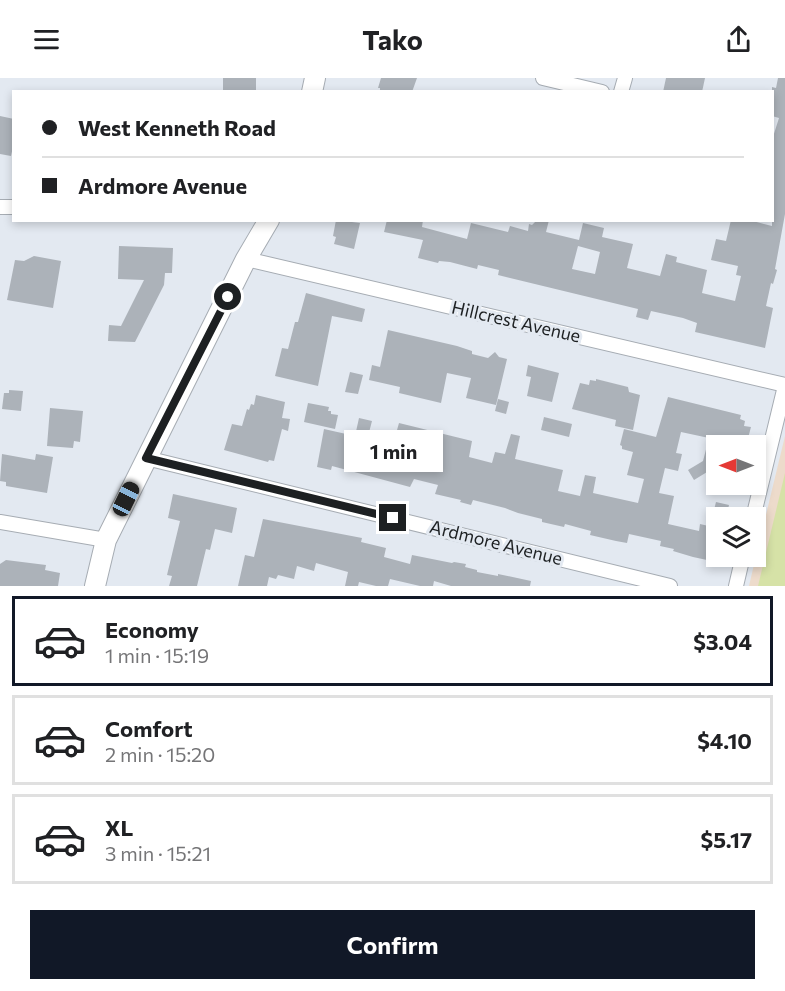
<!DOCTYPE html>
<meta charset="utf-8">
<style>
body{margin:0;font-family:Commissioner,sans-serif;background:#f6f6f6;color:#202124;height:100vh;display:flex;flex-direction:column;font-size:22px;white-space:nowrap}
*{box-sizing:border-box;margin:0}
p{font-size:20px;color:#757577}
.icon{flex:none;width:33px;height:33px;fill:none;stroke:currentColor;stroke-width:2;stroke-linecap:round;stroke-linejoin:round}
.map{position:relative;height:508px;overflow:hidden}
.sheet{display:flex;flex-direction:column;background:#fff;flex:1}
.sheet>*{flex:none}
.top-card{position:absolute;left:12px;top:12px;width:762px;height:132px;border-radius:0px;box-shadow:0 3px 9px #0003;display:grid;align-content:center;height:132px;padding:0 30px;background:#fff}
.needle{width:39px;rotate:270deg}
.fabs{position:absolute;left:706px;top:357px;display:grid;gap:12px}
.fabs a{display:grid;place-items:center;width:60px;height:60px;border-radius:0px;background:#fff;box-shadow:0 3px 9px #0003;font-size:30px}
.end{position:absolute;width:27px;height:27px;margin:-14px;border:8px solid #1d2022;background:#fff;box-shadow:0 0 0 3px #fff}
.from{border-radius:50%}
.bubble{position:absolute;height:42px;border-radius:0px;background:#fff;box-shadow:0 3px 9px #0003;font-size:20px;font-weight:700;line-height:42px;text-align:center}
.car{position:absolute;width:18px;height:36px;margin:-18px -9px;border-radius:8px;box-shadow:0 0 4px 2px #0007;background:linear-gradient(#222 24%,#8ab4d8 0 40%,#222 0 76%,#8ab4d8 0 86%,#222 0)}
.top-card b{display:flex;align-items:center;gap:21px;height:57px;font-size:22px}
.top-card b+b{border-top:2px solid #e0e0e0}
.top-card i{width:15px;height:15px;background:#202124}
ul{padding:10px 0 0;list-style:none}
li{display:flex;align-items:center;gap:18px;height:90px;margin:0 12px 9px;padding:0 18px;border:3px solid #e0e0e0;border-radius:0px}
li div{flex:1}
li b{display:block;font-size:22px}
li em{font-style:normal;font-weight:700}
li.selected{border-color:#111827}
li>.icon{width:54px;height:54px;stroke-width:1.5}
.primary-button{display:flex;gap:12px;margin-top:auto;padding:12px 30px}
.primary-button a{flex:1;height:69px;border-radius:0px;background:#111827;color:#fff;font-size:24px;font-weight:700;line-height:69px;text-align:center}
header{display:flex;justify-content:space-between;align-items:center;height:78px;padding:0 30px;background:#fff;font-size:27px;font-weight:700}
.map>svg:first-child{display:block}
</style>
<header><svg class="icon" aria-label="menu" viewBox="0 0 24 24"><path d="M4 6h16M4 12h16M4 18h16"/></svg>Tako<svg class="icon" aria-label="share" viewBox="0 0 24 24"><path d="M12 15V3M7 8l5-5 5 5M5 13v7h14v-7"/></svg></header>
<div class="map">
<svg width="785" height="508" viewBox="0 0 785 508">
<rect width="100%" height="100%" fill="#e3e9f1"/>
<path fill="#eddbcb" d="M785 358V508H749L756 478Z"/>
<path fill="#d6e2a7" d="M785 395V508H758Z"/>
<g fill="#acb2b9" fill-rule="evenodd">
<rect x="223" y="0" width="33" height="14"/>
<path d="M381 0H417L412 14H380V10H378Z"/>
<path d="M666 0H705L702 14H663Z"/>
<path d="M778 0H785V136L775 191 777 192 773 206 771 205 766 228 773 230 765 270 695 254 697 245 683 240 651 233 648 242 636 239 638 231 498 197 499 192 478 187 477 191 450 184 439 183 438 185 418 180 423 162 384 154 387 142H423L422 149 467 161 471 145 508 154 510 148 528 153 529 146 532 147 537 142H549L546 154 579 162 583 145 604 150 602 159 633 166 627 190 660 198 666 176 677 179 676 184 707 192 702 215 735 223 741 198 736 197 738 188 711 182 716 161 726 163 731 142H749L772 148V62L779 40 772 38V9L776 10ZM578 168 600 174 595 196 572 191Z"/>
<path d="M0 38 14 41V64L11 78 0 76Z"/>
<path d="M336 142 360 145 354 171 334 166 336 159 333 158Z"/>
<path d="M119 168 173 170 172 195H165L164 207 135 264 108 263 109 247 121 248 144 202 118 201Z"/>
<path d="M34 178 61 183 53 230 7 222 15 182 24 183Z"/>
<path d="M306 215 365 231 362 244 332 238 318 308 275 298 282 270 288 271 295 244H298Z"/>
<path d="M388 252 457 268 472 273V276L488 280 495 274 499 279 507 281 496 327 466 320 471 300 447 295 441 325 399 315 400 309 369 302 372 287 380 289Z"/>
<path d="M528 287 559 295 552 324 527 318 531 299 526 298Z"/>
<path d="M350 294 363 297 358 316 345 314Z"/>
<path d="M596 301 628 309 629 314 640 317 633 352 615 348 616 342 572 331 580 305 589 307 590 302 596 303Z"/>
<path d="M9 312 23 313 21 333 2 331 4 315H9Z"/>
<path d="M256 317 285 324 282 340 290 341 288 353 282 351 274 383 269 382 268 384 224 372 232 346 242 348 247 331 249 332 251 326 254 327Z"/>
<path d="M668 319 741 337 740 341 745 343 744 348 751 349 746 368H717V392L712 391 694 402 688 392 703 383 709 360 681 354 676 375 682 376 678 393 665 390 659 415 674 418 668 446 699 453 700 446 717 450V480L708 478 707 482 693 479 673 473 674 471 660 468 661 463 629 456 627 465 616 463 590 457 591 453 565 446 564 449 542 444V441L518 435 505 430 473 422 471 427 460 424 461 422 435 416 438 407 414 401 410 409 332 388 331 392 317 389 324 351 355 358 359 340 372 343 365 370 390 377 399 345 472 363 469 379 492 385 495 374 505 376 511 356 520 358 515 381 563 392 558 413 580 418 585 397 596 399 593 415 638 425 644 401 627 397 633 374 622 371V368L620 367 624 351 656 359Z"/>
<path d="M498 321 509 324 506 336 495 333Z"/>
<path d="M308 325 329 329 328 333H331V336L338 337 335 351 304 344Z"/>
<path d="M50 330 83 333 80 364 74 363 73 370 47 368Z"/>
<path d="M544 339 572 346 569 359 541 352Z"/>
<path d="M2 376 35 382 36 376 53 379 47 415 6 408V404L0 403Z"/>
<path d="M173 416 237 430 232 455 215 451 210 472 206 471 197 508H169L172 498 167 497 180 443 168 440Z"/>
<path d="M716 424 729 427 726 440H712Z"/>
<path d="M263 441 362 460 361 464 386 470 384 479 410 486 412 477 452 485 454 484 466 486 465 489 477 492V494L498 498V496L531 503 530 508H451L434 503 433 508H420L390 501 388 508H376L359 504 358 508H345L348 494 316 485 314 493 297 488 294 501 278 497 276 501 269 499 267 508H238L245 477 254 479Z"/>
<path d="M6 482 46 487 45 492 60 495 58 508H0V486Z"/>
</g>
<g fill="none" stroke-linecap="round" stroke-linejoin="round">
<g stroke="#a6acb3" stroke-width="16">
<g id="street">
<path d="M543 0 602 14"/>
<path d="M621 14 625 0"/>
<path d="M0 129H14"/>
<path d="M246 181 785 307"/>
<path d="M146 380 670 508"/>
<path d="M753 440 785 308"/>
<path d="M0 444 106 462"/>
<path d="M736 508 743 478"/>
</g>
</g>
<g stroke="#a6acb3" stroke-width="22">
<g id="secondary">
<path d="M312 14 315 0"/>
<path d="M95 508 106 462 246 181 269 142"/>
</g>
</g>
<use href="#street" stroke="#fff" stroke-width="14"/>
<use href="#secondary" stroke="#fff" stroke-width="20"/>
</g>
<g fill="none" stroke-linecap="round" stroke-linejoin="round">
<path stroke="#1d2022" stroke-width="8" d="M228 219 146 380 393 440"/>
</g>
<g text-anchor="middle" stroke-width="6" stroke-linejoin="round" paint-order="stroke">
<g font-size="18" fill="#1d2022" stroke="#e3e9f1">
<text transform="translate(516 244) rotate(13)" y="6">Hillcrest Avenue</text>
<text transform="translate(496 465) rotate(14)" y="6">Ardmore Avenue</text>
</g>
</g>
</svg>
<div class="fabs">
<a><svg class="needle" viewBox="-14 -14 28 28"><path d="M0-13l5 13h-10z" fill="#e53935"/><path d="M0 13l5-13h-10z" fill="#757577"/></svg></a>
<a><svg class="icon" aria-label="layers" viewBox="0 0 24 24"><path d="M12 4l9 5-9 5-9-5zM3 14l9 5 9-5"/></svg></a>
</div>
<i class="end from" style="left:228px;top:219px"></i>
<i class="end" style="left:393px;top:440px"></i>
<div class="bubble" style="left:344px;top:352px;width:99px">1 min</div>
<i class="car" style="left:126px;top:421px;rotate:26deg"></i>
<div class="top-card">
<b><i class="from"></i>West Kenneth Road</b>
<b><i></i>Ardmore Avenue</b>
</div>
</div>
<section class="sheet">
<ul>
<li class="selected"><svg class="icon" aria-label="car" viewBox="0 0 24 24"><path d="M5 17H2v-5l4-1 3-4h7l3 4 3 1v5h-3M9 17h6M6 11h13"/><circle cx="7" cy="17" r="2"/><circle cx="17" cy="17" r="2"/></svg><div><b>Economy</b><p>1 min · 15:19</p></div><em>$3.04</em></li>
<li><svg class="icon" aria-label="car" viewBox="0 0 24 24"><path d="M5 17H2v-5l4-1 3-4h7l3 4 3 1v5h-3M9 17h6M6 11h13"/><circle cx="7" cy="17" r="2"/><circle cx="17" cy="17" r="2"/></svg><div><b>Comfort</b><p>2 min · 15:20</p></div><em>$4.10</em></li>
<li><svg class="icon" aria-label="car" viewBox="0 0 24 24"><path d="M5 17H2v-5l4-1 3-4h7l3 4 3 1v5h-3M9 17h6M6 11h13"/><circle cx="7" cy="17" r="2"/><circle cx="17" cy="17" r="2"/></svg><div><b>XL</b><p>3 min · 15:21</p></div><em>$5.17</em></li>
</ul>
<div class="primary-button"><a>Confirm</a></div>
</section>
